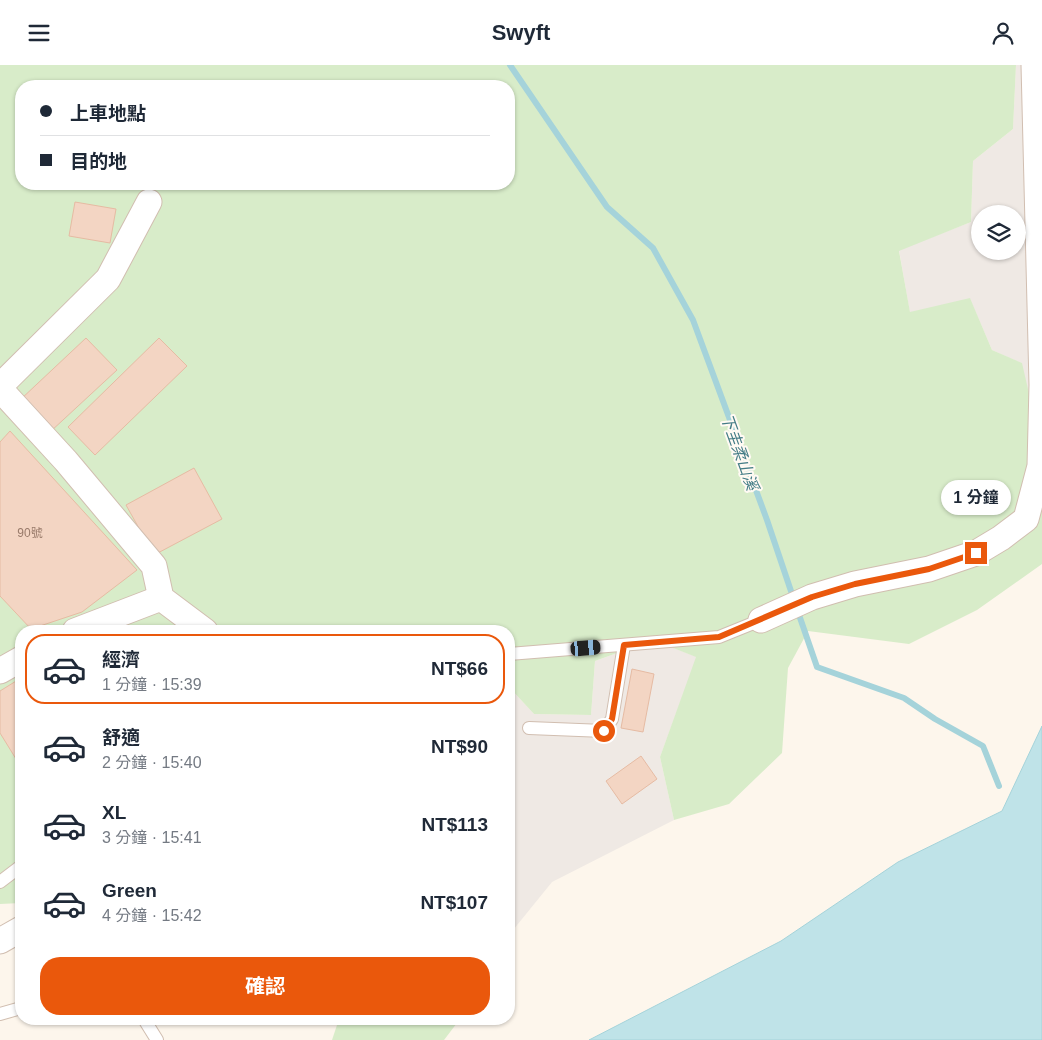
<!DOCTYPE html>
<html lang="zh-TW">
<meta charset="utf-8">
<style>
body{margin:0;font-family:Helvetica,"Noto Sans TC",sans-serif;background:#f6f6f7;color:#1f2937;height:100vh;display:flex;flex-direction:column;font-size:19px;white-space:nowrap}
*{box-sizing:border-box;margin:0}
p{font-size:16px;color:#747a83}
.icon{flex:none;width:28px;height:28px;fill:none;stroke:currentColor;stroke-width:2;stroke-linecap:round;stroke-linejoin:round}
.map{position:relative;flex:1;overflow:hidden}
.side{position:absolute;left:15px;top:560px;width:500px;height:400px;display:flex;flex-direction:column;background:#fff;border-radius:20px;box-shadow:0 1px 4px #0004}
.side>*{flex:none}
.guide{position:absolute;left:15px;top:15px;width:500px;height:110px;border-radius:20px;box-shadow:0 1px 4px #0004;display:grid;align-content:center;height:110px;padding:0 25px;background:#fff}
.controls{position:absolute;left:971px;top:140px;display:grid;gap:10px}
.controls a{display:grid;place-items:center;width:55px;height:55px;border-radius:50%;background:#fff;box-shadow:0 1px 4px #0004;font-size:25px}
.end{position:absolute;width:22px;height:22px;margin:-11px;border:6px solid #ea580c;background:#fff;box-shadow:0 0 0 2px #fff}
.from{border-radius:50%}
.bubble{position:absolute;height:35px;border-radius:18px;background:#fff;box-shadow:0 1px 4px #0004;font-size:16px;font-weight:700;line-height:35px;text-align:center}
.car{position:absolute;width:15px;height:30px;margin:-15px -8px;border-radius:6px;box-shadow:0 0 4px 1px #0007;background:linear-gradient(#222 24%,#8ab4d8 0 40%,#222 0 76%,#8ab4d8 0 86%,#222 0)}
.guide b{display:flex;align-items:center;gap:18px;height:48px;font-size:19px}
.guide b+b{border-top:1px solid #e0e1e3}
.guide i{width:12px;height:12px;background:#1f2937}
ul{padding:9px 0 0;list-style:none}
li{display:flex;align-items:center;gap:15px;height:70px;margin:0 10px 8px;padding:0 15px;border:2px solid transparent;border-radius:20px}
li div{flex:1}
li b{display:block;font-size:19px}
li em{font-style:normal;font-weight:700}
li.current{border-color:#ea580c}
li>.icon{width:45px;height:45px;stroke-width:1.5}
.cta{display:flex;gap:10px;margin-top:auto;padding:10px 25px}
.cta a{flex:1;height:58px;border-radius:20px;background:#ea580c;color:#fff;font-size:20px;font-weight:700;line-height:58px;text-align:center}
header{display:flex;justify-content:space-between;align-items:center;height:65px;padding:0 25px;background:#fff;font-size:22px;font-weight:700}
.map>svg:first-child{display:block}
</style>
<header><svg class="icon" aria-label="menu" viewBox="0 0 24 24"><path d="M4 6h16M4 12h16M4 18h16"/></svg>Swyft<svg class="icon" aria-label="person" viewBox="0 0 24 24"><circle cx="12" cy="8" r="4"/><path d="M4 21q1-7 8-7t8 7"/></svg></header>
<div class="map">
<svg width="1042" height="975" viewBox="0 0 1042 975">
<rect width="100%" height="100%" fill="#fdf6ec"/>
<g fill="#efe9e4" fill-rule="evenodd">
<path d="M1016 0H1042V385L1021 298 992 285 970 234 910 248 899 185 971 157 973 96 1013 64ZM980 149H1018V186H980Z"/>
<path d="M653 575 697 592 660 692 674 755 552 817 509 870V622L534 649 591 650 595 596Z"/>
</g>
<g fill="#d8ecc9" fill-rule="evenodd">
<path d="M0 0H1016L1013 64 973 96 971 157 899 186 910 247 970 233 992 285 1022 298 1042 385V499L977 545 909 579 808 566 788 603 782 688 729 739 674 755 660 692 696 592 653 575 595 596 591 650 534 649 509 622V566H21V838L0 839ZM21 21H509V119H21Z"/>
<path d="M335 954H460L444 975H332L338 957Z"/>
</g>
<path fill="#bfe3e8" stroke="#a5d3da" d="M1042 661V975H589L781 876 898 797 1002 746Z"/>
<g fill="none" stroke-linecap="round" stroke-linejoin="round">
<g stroke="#a5d3da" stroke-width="6">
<path d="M510 0 607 142 653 183 693 255 767 455 794 535"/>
<path d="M797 544 817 602 904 633 935 654 983 681 999 721"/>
</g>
</g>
<g fill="#f3d5c3" stroke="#e6bba3">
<path d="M75 137 116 144 110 178 69 171Z"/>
<path d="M86 273 117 305 50 367 20 335Z"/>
<path d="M159 273 187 301 95 390 68 362Z"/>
<path d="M10 366 137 505 82 547 31 564 0 531V377Z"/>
<path d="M194 403 222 454 154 490 126 440Z"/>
<path d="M632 604 654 609 643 667 621 663Z"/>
<path d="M21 613V702L0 668V626Z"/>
<path d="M641 691 657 714 622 739 606 716Z"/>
</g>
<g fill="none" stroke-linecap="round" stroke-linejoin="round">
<g stroke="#d1beb0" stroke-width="14">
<g id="lane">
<path d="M509 589 719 572 761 555"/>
<path d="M529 663 604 666 612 654 624 580"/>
<path d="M0 817 21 801"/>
<path d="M0 949 21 943"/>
<path d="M144 954 157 975"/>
</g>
</g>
<g stroke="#d1beb0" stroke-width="27">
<g id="street">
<path d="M0 321 108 214 149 137"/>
<path d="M0 324 66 396 154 501 161 533 205 566"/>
<path d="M761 555 812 532 855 519 929 504 976 488 1001 473 1026 454 1040 401 1042 320 1034 0"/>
<path d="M75 566 161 533"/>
<path d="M0 606 21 594"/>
<path d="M0 876 21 864"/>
</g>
</g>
<use href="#lane" stroke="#fff" stroke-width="12"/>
<use href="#street" stroke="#fff" stroke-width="25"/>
</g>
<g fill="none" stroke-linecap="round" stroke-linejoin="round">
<path stroke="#ea580c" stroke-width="6" d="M604 666 612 654 624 580 719 572 812 532 855 519 929 504 976 488"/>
</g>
<g text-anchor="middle" stroke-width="4" stroke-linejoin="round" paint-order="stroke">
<g font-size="12" fill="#987a6a">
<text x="30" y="472">90號</text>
</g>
<g font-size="16" font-style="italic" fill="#437c86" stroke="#fffaf3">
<text transform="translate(740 387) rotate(70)" y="6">下圭柔山溪</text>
</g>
</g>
</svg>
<div class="controls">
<a><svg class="icon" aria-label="layers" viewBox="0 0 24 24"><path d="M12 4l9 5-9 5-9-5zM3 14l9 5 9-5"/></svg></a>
</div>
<i class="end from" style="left:604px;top:666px"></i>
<i class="end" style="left:976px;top:488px"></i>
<div class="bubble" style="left:941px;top:415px;width:70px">1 分鐘</div>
<i class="car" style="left:586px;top:583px;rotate:85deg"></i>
<div class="guide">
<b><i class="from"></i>上車地點</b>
<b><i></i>目的地</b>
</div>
<section class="side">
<ul>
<li class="current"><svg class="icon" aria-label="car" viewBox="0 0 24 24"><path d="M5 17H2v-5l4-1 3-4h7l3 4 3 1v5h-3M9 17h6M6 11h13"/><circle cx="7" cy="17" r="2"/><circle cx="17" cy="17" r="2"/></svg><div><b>經濟</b><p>1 分鐘 · 15:39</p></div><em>NT$66</em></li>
<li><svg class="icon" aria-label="car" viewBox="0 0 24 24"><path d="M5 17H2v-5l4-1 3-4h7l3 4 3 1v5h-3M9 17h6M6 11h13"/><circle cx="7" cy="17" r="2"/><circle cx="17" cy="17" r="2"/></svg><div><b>舒適</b><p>2 分鐘 · 15:40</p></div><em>NT$90</em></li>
<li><svg class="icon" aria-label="car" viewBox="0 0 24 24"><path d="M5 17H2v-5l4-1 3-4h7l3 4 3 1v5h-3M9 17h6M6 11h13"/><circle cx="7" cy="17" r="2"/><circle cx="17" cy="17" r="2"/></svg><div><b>XL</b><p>3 分鐘 · 15:41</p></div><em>NT$113</em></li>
<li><svg class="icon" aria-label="car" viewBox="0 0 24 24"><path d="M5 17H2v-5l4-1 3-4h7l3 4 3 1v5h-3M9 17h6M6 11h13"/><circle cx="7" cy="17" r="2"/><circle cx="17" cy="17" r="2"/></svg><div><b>Green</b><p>4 分鐘 · 15:42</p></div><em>NT$107</em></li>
</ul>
<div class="cta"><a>確認</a></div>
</section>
</div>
